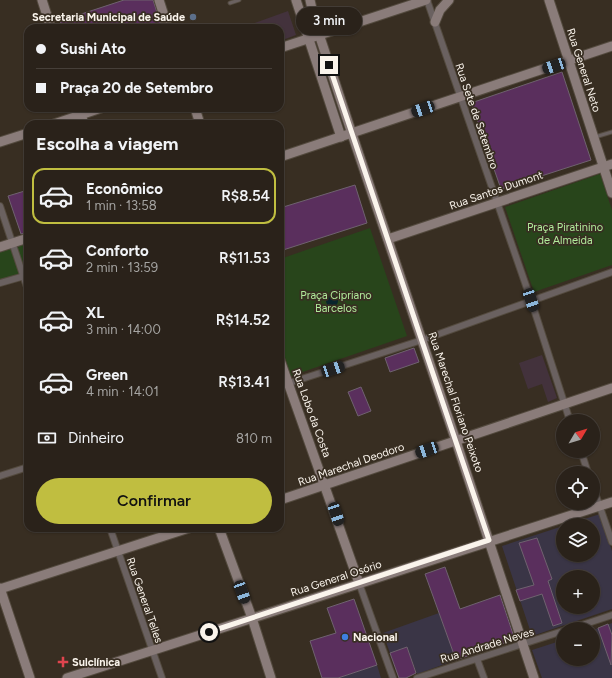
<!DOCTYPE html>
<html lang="pt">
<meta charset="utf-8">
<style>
body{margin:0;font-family:Figtree,sans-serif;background:#362f27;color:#f1f3f6;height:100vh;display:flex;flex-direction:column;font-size:15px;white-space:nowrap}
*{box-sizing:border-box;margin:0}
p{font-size:13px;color:#a5a4a2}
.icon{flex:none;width:22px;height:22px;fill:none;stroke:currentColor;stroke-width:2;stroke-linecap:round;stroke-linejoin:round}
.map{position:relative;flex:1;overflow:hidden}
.side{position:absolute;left:24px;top:120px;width:260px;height:412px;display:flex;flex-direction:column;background:#2a221a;border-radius:12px;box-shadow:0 1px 3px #0004,0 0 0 1px #463f39}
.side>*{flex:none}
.banner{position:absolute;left:24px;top:24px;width:260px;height:88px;border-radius:12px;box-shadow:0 1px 3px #0004,0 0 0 1px #463f39;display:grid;align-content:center;height:88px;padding:0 12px;background:#2a221a}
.needle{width:26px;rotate:52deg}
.controls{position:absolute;left:556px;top:414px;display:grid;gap:8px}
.controls a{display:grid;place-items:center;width:44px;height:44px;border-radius:50%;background:#2a221a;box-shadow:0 1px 3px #0004,0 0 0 1px #463f39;font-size:20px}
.end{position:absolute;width:18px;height:18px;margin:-9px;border:5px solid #faf4ec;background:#111;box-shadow:0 0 0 2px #111}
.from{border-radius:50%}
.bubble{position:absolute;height:28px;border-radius:14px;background:#2a221a;box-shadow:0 1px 3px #0004,0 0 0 1px #463f39;font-size:13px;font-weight:600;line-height:28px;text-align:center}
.car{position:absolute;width:12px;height:24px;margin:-12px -6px;border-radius:5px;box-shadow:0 0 3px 1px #0007;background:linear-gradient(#222 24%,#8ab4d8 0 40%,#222 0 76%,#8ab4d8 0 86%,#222 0)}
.banner b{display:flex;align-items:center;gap:14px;height:38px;font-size:15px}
.banner b+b{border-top:1px solid #463f39}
.banner i{width:10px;height:10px;background:#f1f3f6}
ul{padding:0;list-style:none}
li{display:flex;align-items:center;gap:12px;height:56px;margin:0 8px 6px;padding:0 4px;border:2px solid transparent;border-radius:12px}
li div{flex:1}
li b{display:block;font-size:15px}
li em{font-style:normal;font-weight:600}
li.on{border-color:#c0be40}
li>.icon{width:36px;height:36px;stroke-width:1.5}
h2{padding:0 12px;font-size:18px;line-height:48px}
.pay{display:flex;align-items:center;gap:10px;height:44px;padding:0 12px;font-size:15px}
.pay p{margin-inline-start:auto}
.cta{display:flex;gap:8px;margin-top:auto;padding:8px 12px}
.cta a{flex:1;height:46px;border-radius:24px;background:#c0be40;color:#111;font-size:16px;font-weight:600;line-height:46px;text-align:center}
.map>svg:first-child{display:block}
</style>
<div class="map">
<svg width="612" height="678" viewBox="0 0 612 678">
<rect width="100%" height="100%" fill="#382e22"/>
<g fill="#3a3546" fill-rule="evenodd">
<path d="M600 514 612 551V609L532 636 502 546 563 526V555H593V525H566ZM563 577H593V607H563Z"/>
<path d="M439 613 456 660 417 674 407 647 390 653 383 633Z"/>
<path d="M612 623V678H542L532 650 563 640V659H593V630Z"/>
<path d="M377 665 381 678H338Z"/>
</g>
<g fill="#43323c">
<path d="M288 11 296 35 280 41V28H254L252 24Z"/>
<path d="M542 355 557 398 548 402 542 384 528 389 519 363Z"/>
</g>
<g fill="#28451b">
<path d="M600 174 612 210V265L534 292 505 207Z"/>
<path d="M370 228 407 336 291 376 280 342V259Z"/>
<path d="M28 241V272L25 273 16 245Z"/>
<path d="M11 246 20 275 0 280V250Z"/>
</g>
<circle fill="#09252d" cx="332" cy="301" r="6"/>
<g fill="#5a2f5d" stroke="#6f626f">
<path d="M124 0H153L162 28H63L60 21Z"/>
<path d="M562 72 591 160 501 189 471 103Z"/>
<path d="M355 185 367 223 280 251V208Z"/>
<path d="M28 190V232L21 234 8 196Z"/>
<path d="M414 348 419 362 390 372 385 358Z"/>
<path d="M361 387 371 411 358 416 348 392Z"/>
<path d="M537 538 552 579 548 581 562 623 553 626 542 594 520 601 516 590 534 585 519 543Z"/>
<path d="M445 567 460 609 500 595 514 637 513 640 456 660 425 574Z"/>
<path d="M354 599 377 665 338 678H322L310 641 336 633 327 608Z"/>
<path d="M608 624 612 635 611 665 598 628Z"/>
<path d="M407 647 416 673 406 678H399L390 653Z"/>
</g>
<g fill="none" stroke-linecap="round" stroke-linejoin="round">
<g stroke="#534a3e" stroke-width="5">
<g id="lane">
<path d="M230 3 239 0"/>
<path d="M595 137 612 132"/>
</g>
</g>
<g stroke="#534a3e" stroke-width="8">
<g id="street">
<path d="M427 0 531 300 570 421"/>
<path d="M0 206 28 290"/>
<path d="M0 283 28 275"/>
<path d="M280 386 422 340 612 272"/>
<path d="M581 451 588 473"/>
<path d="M0 476 28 467"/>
<path d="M593 487 612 542"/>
<path d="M110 528 162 678"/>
<path d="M359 583 393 678"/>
<path d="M570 629 612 615"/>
<path d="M477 659 484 678"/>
<path d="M417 678 563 631"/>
</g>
</g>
<g stroke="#534a3e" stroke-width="11">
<g id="secondary">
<path d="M42 0 51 28"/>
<path d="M159 0 168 28"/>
<path d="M296 0 341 137"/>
<path d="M310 0 315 22 352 134 456 441 534 678"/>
<path d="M549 0 612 193"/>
<path d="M435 22 440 10 449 0"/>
<path d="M280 48 426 0"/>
<path d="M79 108 84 124"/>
<path d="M195 108 200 124"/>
<path d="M54 124 101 108"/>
<path d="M0 142 28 133"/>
<path d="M280 157 612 46"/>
<path d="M388 239 612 164"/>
<path d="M0 247 28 238"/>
<path d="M280 360 359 583"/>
<path d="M280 500 612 388"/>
<path d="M219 528 252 618 271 678"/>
<path d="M0 588 30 678"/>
<path d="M0 589 189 528"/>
<path d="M67 678 612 502"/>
</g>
</g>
<use href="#lane" stroke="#6a6160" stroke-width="3"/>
<use href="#street" stroke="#6a6160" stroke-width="6"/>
<use href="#secondary" stroke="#8a7c7a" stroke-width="9"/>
</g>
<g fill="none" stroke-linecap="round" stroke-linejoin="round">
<path stroke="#faf4ec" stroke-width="5" d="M209 632 489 540 329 65"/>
</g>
<circle fill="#5c6f8a" stroke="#382e22" stroke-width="1.5" cx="193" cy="17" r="4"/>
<circle fill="#3f7fe0" stroke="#382e22" stroke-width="1.5" cx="345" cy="637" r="4"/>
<path fill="#e0444e" stroke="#382e22" stroke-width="1.5" d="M61 656h4v4h4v4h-4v4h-4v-4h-4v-4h4z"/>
<g text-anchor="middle" stroke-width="3.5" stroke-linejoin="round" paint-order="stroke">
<g font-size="11" font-weight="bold" fill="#faf4ec" stroke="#382e22" text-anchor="start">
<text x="185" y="21" text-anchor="end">Secretaria Municipal de Saúde</text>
<text x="353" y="641">Nacional</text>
<text x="72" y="666">Sulclínica</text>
</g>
<g font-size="11" fill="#faf4ec" stroke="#382e22">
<text transform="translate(584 70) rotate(72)" y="4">Rua General Neto</text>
<text transform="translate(477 116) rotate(71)" y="4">Rua Sete de Setembro</text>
<text transform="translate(496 190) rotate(-19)" y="4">Rua Santos Dumont</text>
<text transform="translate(456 402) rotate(71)" y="4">Rua Marechal Floriano Peixoto</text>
<text transform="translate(312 413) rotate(70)" y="4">Rua Lobo da Costa</text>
<text transform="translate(351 464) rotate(-19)" y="4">Rua Marechal Deodoro</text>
<text transform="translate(336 578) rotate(-18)" y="4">Rua General Osório</text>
<text transform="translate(145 600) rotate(71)" y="4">Rua General Telles</text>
<text transform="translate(487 645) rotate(-17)" y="4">Rua Andrade Neves</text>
</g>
<g font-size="11" fill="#b0ea9a" stroke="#382e22">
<text x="565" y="231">Praça Piratinino<tspan x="565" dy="13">de Almeida</tspan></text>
<text x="336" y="299">Praça Cipriano<tspan x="336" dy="13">Barcelos</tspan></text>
</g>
</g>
</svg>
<div class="controls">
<a><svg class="needle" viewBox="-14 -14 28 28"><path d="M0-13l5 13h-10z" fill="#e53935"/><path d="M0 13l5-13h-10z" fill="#a5a4a2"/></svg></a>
<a><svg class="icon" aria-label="locate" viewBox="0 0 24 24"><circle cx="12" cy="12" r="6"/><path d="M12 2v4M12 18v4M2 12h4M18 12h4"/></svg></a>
<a><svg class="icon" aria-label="layers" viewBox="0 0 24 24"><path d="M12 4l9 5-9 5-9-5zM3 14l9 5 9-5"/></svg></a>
<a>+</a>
<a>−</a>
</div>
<i class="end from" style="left:209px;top:632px"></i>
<i class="end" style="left:329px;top:65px"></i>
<div class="bubble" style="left:296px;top:7px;width:66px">3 min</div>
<i class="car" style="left:554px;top:66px;rotate:252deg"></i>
<i class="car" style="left:423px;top:109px;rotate:251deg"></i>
<i class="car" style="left:531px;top:300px;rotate:162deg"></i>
<i class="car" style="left:333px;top:369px;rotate:72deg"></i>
<i class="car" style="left:427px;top:450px;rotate:251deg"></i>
<i class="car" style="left:336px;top:514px;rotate:161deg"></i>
<i class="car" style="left:242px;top:592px;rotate:160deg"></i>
<div class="banner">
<b><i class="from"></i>Sushi Ato</b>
<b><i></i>Praça 20 de Setembro</b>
</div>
<section class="side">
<h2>Escolha a viagem</h2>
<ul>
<li class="on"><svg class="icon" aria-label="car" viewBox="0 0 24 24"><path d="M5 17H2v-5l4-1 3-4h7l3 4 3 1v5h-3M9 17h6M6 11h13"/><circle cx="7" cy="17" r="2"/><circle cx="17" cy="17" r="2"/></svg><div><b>Econômico</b><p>1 min · 13:58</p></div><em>R$8.54</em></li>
<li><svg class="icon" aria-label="car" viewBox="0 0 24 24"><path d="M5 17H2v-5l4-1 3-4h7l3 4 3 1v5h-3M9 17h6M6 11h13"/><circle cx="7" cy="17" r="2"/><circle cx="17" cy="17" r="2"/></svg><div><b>Conforto</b><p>2 min · 13:59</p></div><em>R$11.53</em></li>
<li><svg class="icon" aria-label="car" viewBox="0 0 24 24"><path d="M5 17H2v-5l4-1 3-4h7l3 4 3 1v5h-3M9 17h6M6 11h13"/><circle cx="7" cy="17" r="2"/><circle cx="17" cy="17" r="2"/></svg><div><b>XL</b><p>3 min · 14:00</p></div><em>R$14.52</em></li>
<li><svg class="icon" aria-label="car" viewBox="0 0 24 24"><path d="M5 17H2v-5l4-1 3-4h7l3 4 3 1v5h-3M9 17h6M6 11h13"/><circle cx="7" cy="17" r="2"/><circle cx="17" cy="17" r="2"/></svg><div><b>Green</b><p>4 min · 14:01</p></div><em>R$13.41</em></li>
</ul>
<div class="pay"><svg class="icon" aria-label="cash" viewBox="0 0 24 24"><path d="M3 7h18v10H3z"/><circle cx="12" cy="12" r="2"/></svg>Dinheiro<p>810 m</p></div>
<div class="cta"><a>Confirmar</a></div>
</section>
</div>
